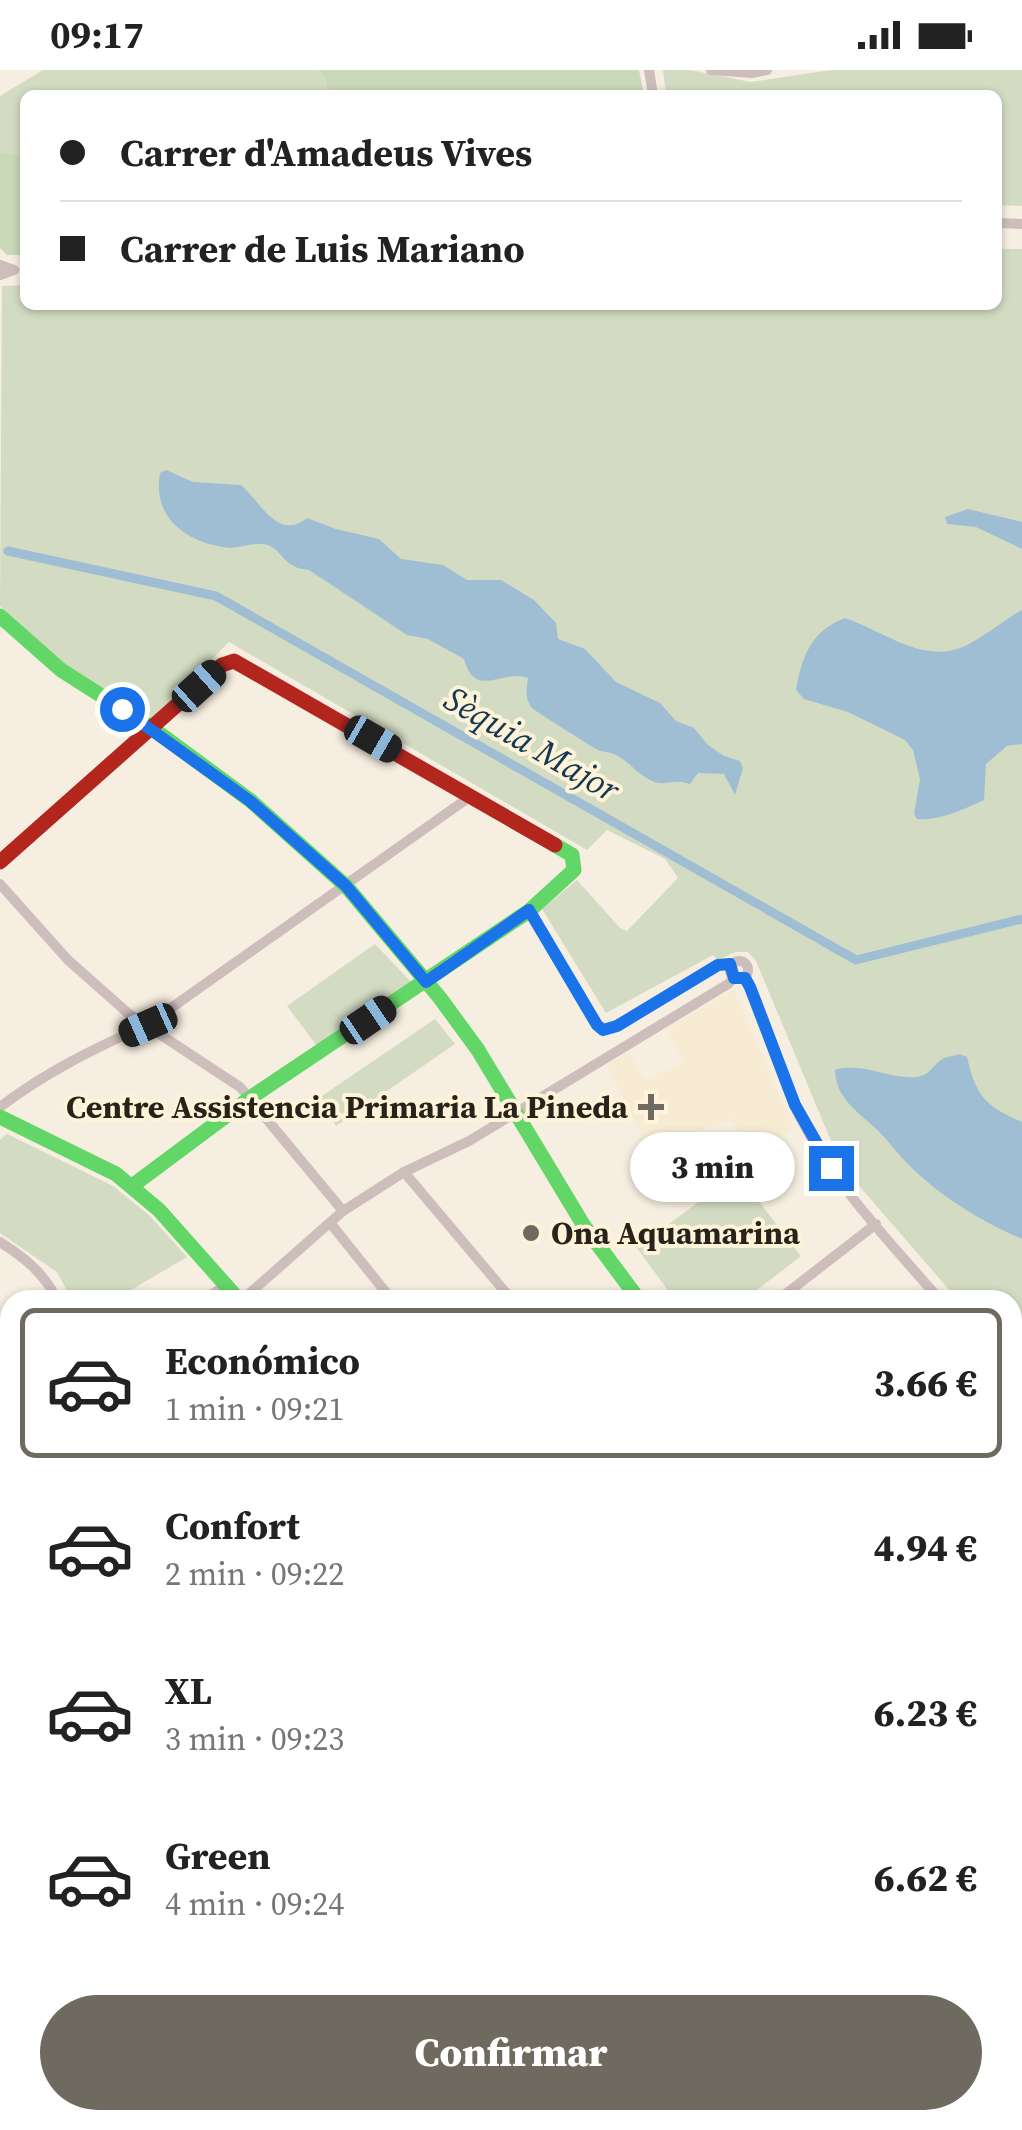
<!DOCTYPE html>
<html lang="es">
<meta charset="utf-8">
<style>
body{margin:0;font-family:"Source Serif 4",serif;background:#f2f2f2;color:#222;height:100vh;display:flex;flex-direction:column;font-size:38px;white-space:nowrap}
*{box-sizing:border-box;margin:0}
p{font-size:32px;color:#767676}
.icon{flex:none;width:55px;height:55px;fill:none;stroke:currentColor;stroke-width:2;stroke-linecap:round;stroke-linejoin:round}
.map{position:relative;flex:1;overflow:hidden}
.side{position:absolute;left:0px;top:1220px;width:1022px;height:840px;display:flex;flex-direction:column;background:#fff;border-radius:30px 30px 0 0;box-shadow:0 2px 8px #0004}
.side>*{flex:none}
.guide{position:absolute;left:20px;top:20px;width:982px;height:220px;border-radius:15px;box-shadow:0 2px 8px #0004;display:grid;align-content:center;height:220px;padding:0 40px;background:#fff}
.end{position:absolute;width:45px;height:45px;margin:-22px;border:12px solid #1a73e8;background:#fff;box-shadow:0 0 0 5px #fff}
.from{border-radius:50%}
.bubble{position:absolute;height:70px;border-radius:35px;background:#fff;box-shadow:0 2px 8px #0004;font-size:32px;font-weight:800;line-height:70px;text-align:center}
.car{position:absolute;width:30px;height:60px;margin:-30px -15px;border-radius:12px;box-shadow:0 0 8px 2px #0007;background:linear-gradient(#222 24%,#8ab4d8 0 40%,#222 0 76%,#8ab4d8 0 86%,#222 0)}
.guide b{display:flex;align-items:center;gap:35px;height:95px;font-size:38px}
.guide b+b{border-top:2px solid #e0e0e0}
.guide i{width:25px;height:25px;background:#222}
ul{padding:18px 0 0;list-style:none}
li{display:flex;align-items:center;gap:30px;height:150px;margin:0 20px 15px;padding:0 20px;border:5px solid transparent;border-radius:15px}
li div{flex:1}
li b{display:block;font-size:38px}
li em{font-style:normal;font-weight:800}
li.active{border-color:#6f6a5f}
li>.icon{width:90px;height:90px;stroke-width:1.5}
.action{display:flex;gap:20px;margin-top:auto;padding:20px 40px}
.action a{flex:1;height:115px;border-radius:60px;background:#6f6a5f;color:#fff;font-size:40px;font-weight:800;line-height:115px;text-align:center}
.status{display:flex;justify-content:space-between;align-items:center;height:70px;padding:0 50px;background:#fff;direction:ltr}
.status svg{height:28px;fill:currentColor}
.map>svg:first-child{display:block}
</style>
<div class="status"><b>09:17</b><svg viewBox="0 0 49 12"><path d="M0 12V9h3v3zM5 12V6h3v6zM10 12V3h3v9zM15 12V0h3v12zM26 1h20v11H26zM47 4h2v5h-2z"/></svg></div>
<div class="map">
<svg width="1022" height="2060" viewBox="0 0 1022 2060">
<rect width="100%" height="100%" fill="#f6eee0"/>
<path fill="#f7ebd3" d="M734 919 793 1058 759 1085 730 1049 648 1079 607 995 629 982 645 1010 683 992 666 959Z"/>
<g fill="#d3dcc3">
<path d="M43 0H319L326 11 327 25H25V86L0 82V26Z"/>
<path d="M663 0H690L751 12 831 0H1022V136L998 135V25H666Z"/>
<path d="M998 179H1022V1303L1013 1292 1012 1230H958L841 1095 756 891 748 882H736L717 890 713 885 606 943 542 839 577 810 620 858 627 861 678 808 665 789 607 760 587 780 229 572 153 649 65 597 0 536 2 216 25 215V235H998Z"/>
<path d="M375 874 411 912 317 976 287 936Z"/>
<path d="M435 949 455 974 336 1056 319 1028Z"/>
<path d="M7 1064 113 1116 150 1146 187 1187 114 1230H72L57 1202 0 1163V1070Z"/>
<path d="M737 1103 801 1186 744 1230H675L637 1178Z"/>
<path d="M1013 1920 1022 1969V2060L926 2058 914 2050H1012Z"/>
</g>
<g fill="#cad9b8">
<path d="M319 0H639L644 25H327L326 11Z"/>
<path d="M0 82 25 86V185H7L0 178Z"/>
</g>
<g fill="#9fbed3">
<path d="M166 400 193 412 241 415C260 431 278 472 307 448L336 459 379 469 401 489 443 495 467 510H501L534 530 556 553 558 569 585 579 616 612 660 633 676 651 694 658 708 675 724 686 740 691 743 698 735 725 724 704 698 703 690 714C673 708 664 717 652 711 638 705 628 690 614 684 609 682 603 682 598 680 594 678 535 641 532 638 525 629 526 619 528 608 502 599 475 630 464 589L428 569 407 565 309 500C304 499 298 499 294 496 282 491 278 475 262 474 249 473 236 480 223 477 184 471 152 446 160 403Z"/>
<path d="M968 439 1022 452V479L976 457 947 454 945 447Z"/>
<path d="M1022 540V674L1007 676 986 694 984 730C964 739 940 751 917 749L914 744 920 709 913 680 905 670 848 642 804 629 796 620C802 586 811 561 845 548 886 562 926 597 969 574 988 564 1004 550 1022 540Z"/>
<path d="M960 984 967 987C976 1026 985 1036 1022 1052V1169C980 1151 936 1124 905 1091 894 1080 885 1066 873 1056 855 1040 836 1027 835 1000 861 991 890 1010 917 1007 931 1005 933 994 944 988 945 988 959 984 960 984Z"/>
<path d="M0 1248 10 1257V2050H758L765 2060H0Z"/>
</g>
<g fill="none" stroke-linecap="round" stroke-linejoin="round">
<path stroke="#9fbed3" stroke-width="9" d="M8 481 216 526 856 890 1022 849"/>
<g stroke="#cebebb" stroke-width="10">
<path d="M649 0 653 25"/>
<path d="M711 0 752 3 767 0"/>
<path d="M998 153 1022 154"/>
<path d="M0 195 14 200 0 205"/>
<path d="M0 814 68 890 129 944 240 1017 343 1141"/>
<path d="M529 841 597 955 603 960 617 956 718 895H732"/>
<circle cx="739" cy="900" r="9"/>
<path d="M745 908C769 951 778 1001 799 1045 834 1115 890 1172 940 1230"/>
<path d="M0 1037C46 1002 95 978 147 955L471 726"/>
<path d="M404 1102 512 1230"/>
<path d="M331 1154 392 1230"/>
<path d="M0 1172C24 1187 45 1204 57 1230"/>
<path d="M204 1230 226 1215"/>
<path d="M242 1230 343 1141 404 1102 469 1071 728 914 734 908"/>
<path d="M778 1230 876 1154"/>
<path d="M1012 1314 1022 1325"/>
<path d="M1012 1749 1022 1745"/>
<path d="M1012 1853 1022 1906"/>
<path d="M894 2050 903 2060"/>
</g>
<g stroke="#63d668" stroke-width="15">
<path d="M0 546 61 600 152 658 251 731 346 816 440 928 478 980 584 1156 639 1230"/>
<path d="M0 1047 116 1104 159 1140 239 1230"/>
<path d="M132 1116 250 1028 529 841 574 800 572 785 555 775"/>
<path d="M1012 1516H1022"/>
</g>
<path stroke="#b3261e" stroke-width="15" d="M0 792 222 595 234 591 555 775"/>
</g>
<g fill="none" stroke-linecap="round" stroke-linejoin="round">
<path stroke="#1a73e8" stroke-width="12" d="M122 639 250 731 346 816 426 912 529 840 597 955 603 960 617 956 718 895 730 894 734 908H745L750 917 795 1035 831 1098"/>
</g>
<g fill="#6f6a5f" stroke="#fef2d8" stroke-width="4">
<path d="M646 1022h10v10h10v10h-10v10h-10v-10h-10v-10h10z"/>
<circle cx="531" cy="1163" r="10"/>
</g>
<g text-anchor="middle" stroke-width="8" stroke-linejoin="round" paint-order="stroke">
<g font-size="32" font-weight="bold" fill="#27231a" stroke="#fef2d8" text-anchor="end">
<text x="628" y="1048">Centre Assistencia Primaria La Pineda</text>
<text x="551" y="1174" text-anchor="start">Ona Aquamarina</text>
</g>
<g font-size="35" font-style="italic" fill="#123852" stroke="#fef2d8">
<text transform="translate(532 674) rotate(30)" y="12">Sèquia Major</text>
</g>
</g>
</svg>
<i class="end from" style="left:122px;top:639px"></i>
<i class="end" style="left:831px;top:1098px"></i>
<div class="bubble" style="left:630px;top:1062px;width:165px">3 min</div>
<i class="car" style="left:199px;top:616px;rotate:48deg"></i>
<i class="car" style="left:373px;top:669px;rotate:120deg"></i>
<i class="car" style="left:368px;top:950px;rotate:56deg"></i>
<i class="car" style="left:148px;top:955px;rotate:246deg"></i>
<div class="guide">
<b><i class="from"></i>Carrer d'Amadeus Vives</b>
<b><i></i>Carrer de Luis Mariano</b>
</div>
<section class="side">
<ul>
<li class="active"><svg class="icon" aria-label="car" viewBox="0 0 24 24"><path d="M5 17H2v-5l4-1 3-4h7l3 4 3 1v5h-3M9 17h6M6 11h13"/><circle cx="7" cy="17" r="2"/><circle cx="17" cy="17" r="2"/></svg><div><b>Económico</b><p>1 min · 09:21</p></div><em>3.66 €</em></li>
<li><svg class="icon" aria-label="car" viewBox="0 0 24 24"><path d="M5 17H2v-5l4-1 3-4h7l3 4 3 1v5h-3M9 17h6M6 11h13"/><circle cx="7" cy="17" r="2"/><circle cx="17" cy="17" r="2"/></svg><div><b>Confort</b><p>2 min · 09:22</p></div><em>4.94 €</em></li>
<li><svg class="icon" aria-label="car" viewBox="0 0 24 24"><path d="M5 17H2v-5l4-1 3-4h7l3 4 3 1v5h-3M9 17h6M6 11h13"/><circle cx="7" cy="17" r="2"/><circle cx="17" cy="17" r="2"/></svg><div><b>XL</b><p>3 min · 09:23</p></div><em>6.23 €</em></li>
<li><svg class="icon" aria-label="car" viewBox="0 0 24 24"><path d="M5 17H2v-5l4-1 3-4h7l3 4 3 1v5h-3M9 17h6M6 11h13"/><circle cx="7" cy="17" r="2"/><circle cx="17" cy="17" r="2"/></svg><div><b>Green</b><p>4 min · 09:24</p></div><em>6.62 €</em></li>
</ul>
<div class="action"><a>Confirmar</a></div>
</section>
</div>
